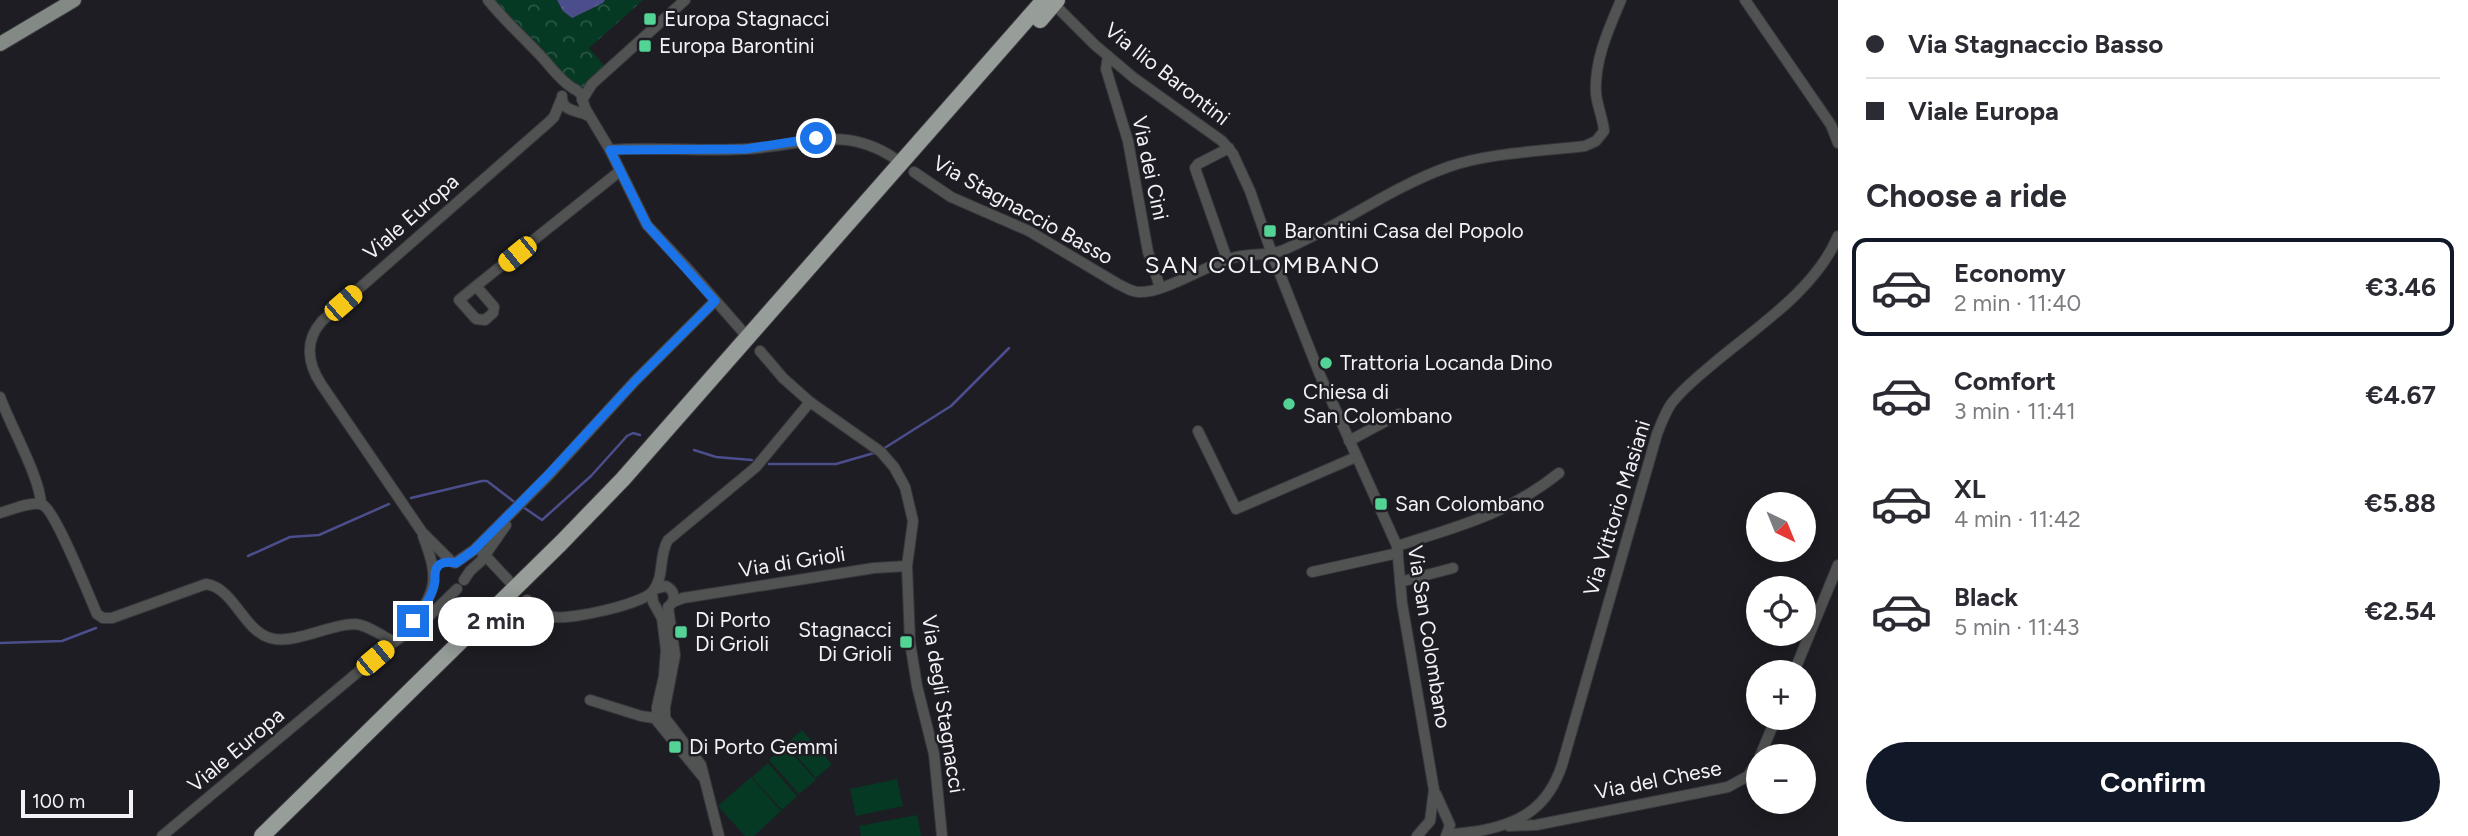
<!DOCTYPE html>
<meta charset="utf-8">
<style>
body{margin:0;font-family:Figtree,sans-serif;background:#f2f2f3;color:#2b2b33;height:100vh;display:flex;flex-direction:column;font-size:26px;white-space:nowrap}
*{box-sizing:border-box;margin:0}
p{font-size:23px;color:#7c7c81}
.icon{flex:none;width:38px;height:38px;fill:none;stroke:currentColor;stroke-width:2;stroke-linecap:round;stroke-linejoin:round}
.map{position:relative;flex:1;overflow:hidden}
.details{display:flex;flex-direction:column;background:#fff;width:630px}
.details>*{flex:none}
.hud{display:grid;align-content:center;height:154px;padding:0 28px;background:#fff}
.needle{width:46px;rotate:137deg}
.buttons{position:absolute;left:1746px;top:492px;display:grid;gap:14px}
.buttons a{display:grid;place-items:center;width:70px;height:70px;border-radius:50%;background:#fff;box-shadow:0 4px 18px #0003;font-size:35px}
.scale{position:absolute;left:21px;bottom:18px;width:112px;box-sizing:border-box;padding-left:7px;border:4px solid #f2f2f7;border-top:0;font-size:19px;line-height:24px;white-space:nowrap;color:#f2f2f7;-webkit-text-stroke:5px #1d1d23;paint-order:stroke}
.end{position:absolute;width:32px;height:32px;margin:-16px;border:9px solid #1a73e8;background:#fff;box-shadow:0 0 0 4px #fff}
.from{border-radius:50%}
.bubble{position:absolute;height:49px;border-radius:24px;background:#fff;box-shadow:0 4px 18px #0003;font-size:23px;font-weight:700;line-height:49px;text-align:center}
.car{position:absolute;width:21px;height:42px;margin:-21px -10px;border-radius:9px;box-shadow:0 0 5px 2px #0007;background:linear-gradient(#f5c518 24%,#345 0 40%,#f5c518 0 76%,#345 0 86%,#f5c518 0)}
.hud b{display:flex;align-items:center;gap:24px;height:66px;font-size:26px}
.hud b+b{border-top:2px solid #e1e1e2}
.hud i{width:18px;height:18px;background:#2b2b33}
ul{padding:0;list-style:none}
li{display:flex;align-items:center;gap:21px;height:98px;margin:0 14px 10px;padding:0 14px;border:4px solid transparent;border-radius:14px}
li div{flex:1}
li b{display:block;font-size:26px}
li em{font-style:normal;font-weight:700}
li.current{border-color:#111827}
li>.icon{width:63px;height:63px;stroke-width:1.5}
h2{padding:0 28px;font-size:32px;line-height:84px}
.button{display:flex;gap:14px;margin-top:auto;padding:14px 28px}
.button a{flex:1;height:80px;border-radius:42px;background:#111827;color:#fff;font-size:28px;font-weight:700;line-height:80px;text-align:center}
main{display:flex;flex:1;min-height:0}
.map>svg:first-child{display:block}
</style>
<main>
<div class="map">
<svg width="1838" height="836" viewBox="0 0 1838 836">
<defs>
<pattern id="park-crowns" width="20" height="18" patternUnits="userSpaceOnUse" patternTransform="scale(1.75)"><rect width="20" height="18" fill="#053923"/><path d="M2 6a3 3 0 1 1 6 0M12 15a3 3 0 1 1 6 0" fill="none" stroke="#2a5644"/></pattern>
<pattern id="water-ripples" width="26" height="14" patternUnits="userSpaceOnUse" patternTransform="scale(1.75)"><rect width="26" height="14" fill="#4c4d8b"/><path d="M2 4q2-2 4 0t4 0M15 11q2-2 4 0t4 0" fill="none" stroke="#66679c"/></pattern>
</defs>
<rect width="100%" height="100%" fill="#1d1d23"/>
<path fill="url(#park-crowns)" d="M488 0H557L563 11 603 3 605 0H643L589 48 608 70 592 84 575 89Z"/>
<g fill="#053923">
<path d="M802 730 832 764 816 778 786 744Z"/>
<path d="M785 746 816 780 799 794 769 760Z"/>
<path d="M768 763 797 796 782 810 752 777Z"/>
<path d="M751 777 781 811 754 836H745L718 806Z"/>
<path d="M897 779 903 806 856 816 850 789Z"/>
<path d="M917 815 921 836H861L859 826Z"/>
</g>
<path fill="url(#water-ripples)" d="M557 0H605L603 3 572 18 563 11Z"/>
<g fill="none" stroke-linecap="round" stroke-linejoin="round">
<g stroke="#4c4d8b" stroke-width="2.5">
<path d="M883 449 951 406 1009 348"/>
<path d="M694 450 716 457 752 460"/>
<path d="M769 464H836L874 453"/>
<path d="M411 498 482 481H487L517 504"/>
<path d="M523 507 542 520 591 476 627 436 633 433 640 435"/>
<path d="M248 556 290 537 319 535 389 504"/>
<path d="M0 643 62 641 96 628"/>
</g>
<g stroke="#37373c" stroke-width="12">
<g id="minor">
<path d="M488 0C503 19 521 35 538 53 550 65 559 80 574 89"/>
<path d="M1745 0 1831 125 1838 143"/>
<path d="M1059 9 1095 45 1134 78 1222 141 1233 154 1250 191 1272 254 1320 375 1397 546 1402 603 1434 790 1430 821 1417 836"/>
<path d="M1108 56 1106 69 1128 141 1148 252 1160 287"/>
<path d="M575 89 581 94 585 108 610 150 647 225 688 269 743 332"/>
<path d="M562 96C561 112 578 110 589 116"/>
<path d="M582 100 592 84 685 0"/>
<path d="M610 150C655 146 701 152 746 149 803 146 844 123 897 160"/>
<path d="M914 172 951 197 1029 231 1118 284C1125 287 1131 292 1139 292 1162 294 1207 265 1232 258 1248 253 1266 256 1281 251 1339 227 1389 188 1448 167 1487 153 1542 151 1585 146L1596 141 1604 131C1603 118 1597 106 1596 93 1594 61 1609 28 1621 0"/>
<path d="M1227 259 1195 168 1198 164 1229 148"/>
<path d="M476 286 494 307 493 313 485 320 476 319 459 300 476 286 620 171"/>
<path d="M760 351 783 378 810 402 881 452 894 467 905 487 913 521 907 566 910 642 917 686 934 754 942 836"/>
<path d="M0 397C10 425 40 477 41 504"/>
<path d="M1198 431 1236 509 1356 457"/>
<path d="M1349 441 1399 414"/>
<path d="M0 513C11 510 33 500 43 505 56 512 89 596 97 614L103 618H112L206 584C234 588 243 630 270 638 294 645 329 624 355 624 368 625 382 636 394 642"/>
<path d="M1397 546C1459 526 1506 515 1559 473"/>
<path d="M481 551 510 582"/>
<path d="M452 562 422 532 321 384C308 364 304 341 322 321L549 122 554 117 561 100"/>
<path d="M455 563 474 550 548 476 635 381 715 301"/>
<path d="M1312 572 1398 553"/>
<path d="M464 580 470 571 481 561 506 525"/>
<path d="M1400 582 1453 568"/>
<path d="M655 589 666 586C675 591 677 600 668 607L675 655 665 707V718L701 765 719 836"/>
<path d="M652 593 653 602 662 618 666 650 664 676 657 707V721L703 777"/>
<path d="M527 600C535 608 543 614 554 617 570 620 644 604 653 591 665 576 658 557 668 540L756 467 810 402"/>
<path d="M673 602 683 598 874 568 907 566"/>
<path d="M407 629C437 592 440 580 423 536"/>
<path d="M1794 672 1838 565"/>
<path d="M590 700 641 716 661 719"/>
<path d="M1760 756 1776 718"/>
<path d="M1436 794 1450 825 1446 836"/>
<path d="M1509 826 1536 825 1728 787 1748 776 1759 759"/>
<path d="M162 836 394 642 425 620 457 589"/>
<path d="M1447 836C1458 832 1468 833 1479 831 1522 823 1548 807 1562 765L1657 434C1661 424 1665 413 1671 404 1683 388 1699 376 1714 363 1757 327 1816 289 1838 236"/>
</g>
</g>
<g stroke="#37373c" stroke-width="16">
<path id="major" d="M0 44 74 0"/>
</g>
<g stroke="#37373c" stroke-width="18">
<g id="highway">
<path d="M1040 20 1057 0"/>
<path d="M262 836 561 543 623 479 1044 0"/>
</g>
</g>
<use href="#minor" stroke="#505352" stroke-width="10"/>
<use href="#major" stroke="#838985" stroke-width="14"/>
<use href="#highway" stroke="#979e9a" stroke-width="16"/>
</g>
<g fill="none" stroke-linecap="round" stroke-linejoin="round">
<path stroke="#1a73e8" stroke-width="9" d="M413 621C422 610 433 596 435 581 435 575 434 570 439 565 444 561 450 562 456 563L474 550 548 475 635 381 715 301 647 225 610 150 746 149 816 138"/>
</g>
<g fill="#54d396" stroke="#1d1d23" stroke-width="2.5">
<rect x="643" y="12" width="14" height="14" rx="3.5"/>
<rect x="638" y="39" width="14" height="14" rx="3.5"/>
<rect x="1263" y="224" width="14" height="14" rx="3.5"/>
<circle cx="1326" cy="363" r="7"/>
<circle cx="1289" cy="404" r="7"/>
<rect x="1374" y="497" width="14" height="14" rx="3.5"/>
<rect x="674" y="625" width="14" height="14" rx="3.5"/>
<rect x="899" y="635" width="14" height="14" rx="3.5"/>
<rect x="668" y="740" width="14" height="14" rx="3.5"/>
</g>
<g text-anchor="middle" stroke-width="5" stroke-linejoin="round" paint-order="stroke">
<g font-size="21" fill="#f2f2f7" stroke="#1d1d23" text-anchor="start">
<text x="664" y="26">Europa Stagnacci</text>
<text x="659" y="53">Europa Barontini</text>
<text x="1284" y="238">Barontini Casa del Popolo</text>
<text x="1340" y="370">Trattoria Locanda Dino</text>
<text x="1303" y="399">Chiesa di<tspan x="1303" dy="24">San Colombano</tspan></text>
<text x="1395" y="511">San Colombano</text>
<text x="695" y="627">Di Porto<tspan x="695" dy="24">Di Grioli</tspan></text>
<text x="892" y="637" text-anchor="end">Stagnacci<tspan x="892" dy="24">Di Grioli</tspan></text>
<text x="689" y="754">Di Porto Gemmi</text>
</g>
<g font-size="21" fill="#f2f2f7" stroke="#1d1d23">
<text transform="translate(1167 74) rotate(38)" y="7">Via Ilio Barontini</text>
<text transform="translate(1150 168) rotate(78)" y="7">Via dei Cini</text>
<text transform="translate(1023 210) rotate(29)" y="7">Via Stagnaccio Basso</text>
<text transform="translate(411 217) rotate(-41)" y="7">Viale Europa</text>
<text transform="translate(1617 508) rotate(-73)" y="7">Via Vittorio Masiani</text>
<text transform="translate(792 562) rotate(-9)" y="7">Via di Grioli</text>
<text transform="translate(1429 637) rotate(81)" y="7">Via San Colombano</text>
<text transform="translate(943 704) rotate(81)" y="7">Via degli Stagnacci</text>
<text transform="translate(236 750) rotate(-40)" y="7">Viale Europa</text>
<text transform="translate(1658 780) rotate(-11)" y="7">Via del Chese</text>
</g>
<g font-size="24" letter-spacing="2" fill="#f2f2f7" stroke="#1d1d23">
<text x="1263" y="273">SAN COLOMBANO</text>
</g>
</g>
</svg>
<div class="buttons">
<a><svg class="needle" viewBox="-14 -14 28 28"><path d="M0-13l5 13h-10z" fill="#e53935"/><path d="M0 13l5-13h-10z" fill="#7c7c81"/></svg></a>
<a><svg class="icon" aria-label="locate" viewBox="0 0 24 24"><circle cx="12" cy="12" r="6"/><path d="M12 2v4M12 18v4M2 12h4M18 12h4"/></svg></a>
<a>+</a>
<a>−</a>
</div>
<div class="scale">100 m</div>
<i class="end from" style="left:816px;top:138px"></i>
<i class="end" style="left:413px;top:621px"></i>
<div class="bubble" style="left:438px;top:597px;width:116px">2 min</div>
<i class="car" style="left:517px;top:254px;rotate:231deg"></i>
<i class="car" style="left:343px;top:303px;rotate:49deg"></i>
<i class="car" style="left:375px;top:658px;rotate:50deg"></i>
</div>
<section class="details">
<div class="hud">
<b><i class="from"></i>Via Stagnaccio Basso</b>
<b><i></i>Viale Europa</b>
</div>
<h2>Choose a ride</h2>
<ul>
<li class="current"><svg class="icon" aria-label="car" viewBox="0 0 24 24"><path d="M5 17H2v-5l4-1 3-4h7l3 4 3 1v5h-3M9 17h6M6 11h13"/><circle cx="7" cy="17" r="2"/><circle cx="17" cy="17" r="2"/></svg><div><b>Economy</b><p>2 min · 11:40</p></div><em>€3.46</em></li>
<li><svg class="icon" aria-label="car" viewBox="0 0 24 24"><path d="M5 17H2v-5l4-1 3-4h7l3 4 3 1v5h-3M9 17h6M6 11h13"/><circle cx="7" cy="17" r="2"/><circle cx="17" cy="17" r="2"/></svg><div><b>Comfort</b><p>3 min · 11:41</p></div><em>€4.67</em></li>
<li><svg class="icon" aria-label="car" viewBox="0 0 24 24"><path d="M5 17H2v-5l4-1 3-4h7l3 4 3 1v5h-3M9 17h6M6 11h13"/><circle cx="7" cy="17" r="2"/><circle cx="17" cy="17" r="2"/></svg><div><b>XL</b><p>4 min · 11:42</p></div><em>€5.88</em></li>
<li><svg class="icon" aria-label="car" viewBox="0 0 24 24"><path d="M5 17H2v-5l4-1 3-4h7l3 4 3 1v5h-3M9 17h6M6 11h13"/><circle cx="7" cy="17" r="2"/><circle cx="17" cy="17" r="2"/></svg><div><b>Black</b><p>5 min · 11:43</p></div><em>€2.54</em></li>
</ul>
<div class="button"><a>Confirm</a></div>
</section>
</main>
